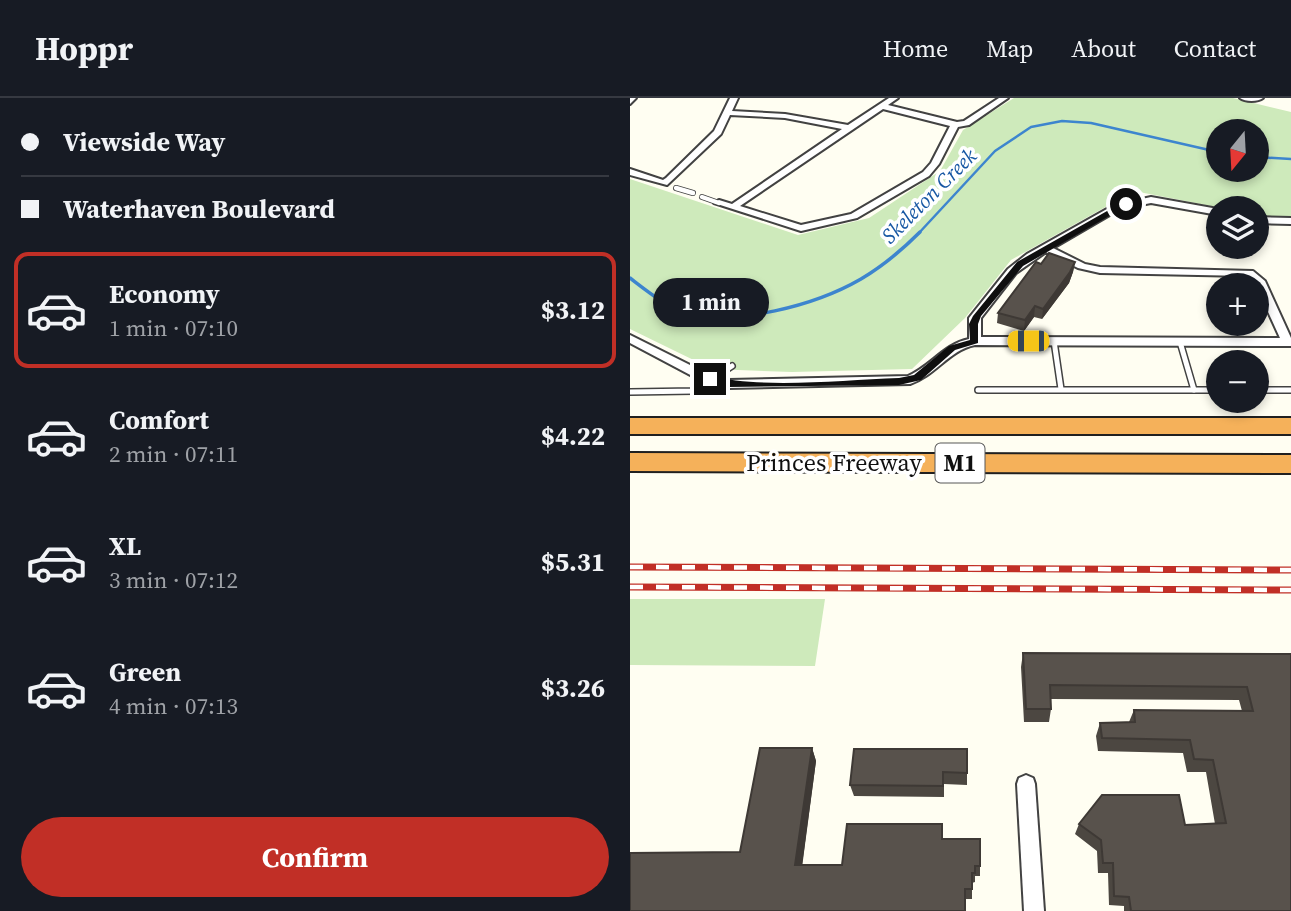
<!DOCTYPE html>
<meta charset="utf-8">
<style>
body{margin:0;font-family:"Source Serif 4",serif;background:#20242c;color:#f1f3f6;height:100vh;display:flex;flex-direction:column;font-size:26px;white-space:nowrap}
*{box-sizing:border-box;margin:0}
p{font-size:23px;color:#9ea1a6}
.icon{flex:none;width:38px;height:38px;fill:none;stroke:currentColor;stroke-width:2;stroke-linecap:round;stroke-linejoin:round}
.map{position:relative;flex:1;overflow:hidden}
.drawer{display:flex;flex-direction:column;background:#171b24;width:630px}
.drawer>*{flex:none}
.banner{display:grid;align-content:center;height:154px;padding:0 21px;background:#171b24}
.needle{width:46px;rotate:198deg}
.buttons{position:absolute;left:576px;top:21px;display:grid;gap:14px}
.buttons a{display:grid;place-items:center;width:63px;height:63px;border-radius:50%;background:#171b24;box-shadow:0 4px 10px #0003;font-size:35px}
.end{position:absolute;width:32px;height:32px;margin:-16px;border:9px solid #0f0f0f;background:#fff;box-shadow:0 0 0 4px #fff}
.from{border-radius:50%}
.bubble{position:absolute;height:49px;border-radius:24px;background:#171b24;box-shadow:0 4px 10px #0003;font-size:23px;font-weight:700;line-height:49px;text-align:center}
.car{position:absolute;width:21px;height:42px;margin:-21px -10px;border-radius:9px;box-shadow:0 0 5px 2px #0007;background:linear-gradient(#f5c518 24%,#345 0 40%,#f5c518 0 76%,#345 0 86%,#f5c518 0)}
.banner b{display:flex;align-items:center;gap:24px;height:66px;font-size:26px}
.banner b+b{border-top:2px solid #363941}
.banner i{width:18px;height:18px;background:#f1f3f6}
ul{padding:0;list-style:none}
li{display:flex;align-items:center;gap:21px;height:116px;margin:0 14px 10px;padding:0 7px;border:4px solid transparent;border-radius:14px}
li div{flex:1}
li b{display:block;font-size:26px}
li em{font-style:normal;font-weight:700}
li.active{border-color:#c12f26}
li>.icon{width:63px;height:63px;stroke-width:1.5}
.primary-button{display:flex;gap:14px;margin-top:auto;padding:14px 21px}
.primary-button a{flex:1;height:80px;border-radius:42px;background:#c12f26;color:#fff;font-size:28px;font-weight:700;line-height:80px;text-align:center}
header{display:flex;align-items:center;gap:42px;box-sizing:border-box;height:98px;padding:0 35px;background:#171b24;border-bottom:2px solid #363941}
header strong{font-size:33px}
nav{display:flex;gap:38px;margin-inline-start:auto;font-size:24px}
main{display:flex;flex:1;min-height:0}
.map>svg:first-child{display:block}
</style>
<header>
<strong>Hoppr</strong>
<nav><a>Home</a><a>Map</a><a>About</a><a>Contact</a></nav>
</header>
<main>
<section class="drawer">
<div class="banner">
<b><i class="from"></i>Viewside Way</b>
<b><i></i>Waterhaven Boulevard</b>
</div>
<ul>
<li class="active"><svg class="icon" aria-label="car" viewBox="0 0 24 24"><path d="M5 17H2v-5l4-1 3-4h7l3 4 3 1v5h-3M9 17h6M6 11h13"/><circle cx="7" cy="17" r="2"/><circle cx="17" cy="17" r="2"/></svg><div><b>Economy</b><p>1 min · 07:10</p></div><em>$3.12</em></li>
<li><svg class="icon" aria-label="car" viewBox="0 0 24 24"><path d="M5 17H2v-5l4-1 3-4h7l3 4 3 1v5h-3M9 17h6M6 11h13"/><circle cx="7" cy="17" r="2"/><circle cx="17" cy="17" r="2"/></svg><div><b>Comfort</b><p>2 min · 07:11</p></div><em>$4.22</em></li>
<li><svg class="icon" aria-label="car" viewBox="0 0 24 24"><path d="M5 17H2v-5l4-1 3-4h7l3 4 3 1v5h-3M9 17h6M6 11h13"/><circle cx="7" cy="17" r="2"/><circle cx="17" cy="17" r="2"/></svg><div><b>XL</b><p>3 min · 07:12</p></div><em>$5.31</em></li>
<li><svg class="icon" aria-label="car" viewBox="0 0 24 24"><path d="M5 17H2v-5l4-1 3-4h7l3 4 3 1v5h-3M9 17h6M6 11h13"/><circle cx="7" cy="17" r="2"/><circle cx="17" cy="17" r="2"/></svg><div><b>Green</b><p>4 min · 07:13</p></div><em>$3.26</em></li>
</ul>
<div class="primary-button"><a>Confirm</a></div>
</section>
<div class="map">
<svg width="661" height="813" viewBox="0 0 661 813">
<rect width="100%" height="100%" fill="#fffef2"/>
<g fill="#ceeabb" fill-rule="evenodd">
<path d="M384 0H603L661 14V118H627L626 110H591L504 93 381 162 335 220 282 271 162 274 82 271 0 231V81L168 137 239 120 310 73 333 32ZM588 33H626V72H588Z"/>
<path d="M0 501H195L185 568 0 567Z"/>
</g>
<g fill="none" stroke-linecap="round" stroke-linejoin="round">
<g stroke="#3d85ce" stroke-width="2.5">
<path d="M626 59 661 61"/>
<path d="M288 136 365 53 401 29 432 23 461 25 588 54"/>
</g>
<path stroke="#3d85ce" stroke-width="3.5" d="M0 180C17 193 34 207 55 214 105 229 186 207 231 181 253 168 272 152 290 134"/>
<g stroke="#424242" stroke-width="6">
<g id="lane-far1">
<path d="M46 90 63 95"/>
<path d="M72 99 89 105"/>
</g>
</g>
<g stroke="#424242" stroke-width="8">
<g id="lane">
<path d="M424 243 431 291"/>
<path d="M550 244 564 292"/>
<path d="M348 292H588"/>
<path d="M626 292H661"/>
<path d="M0 294 64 293 102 268"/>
</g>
</g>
<g stroke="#424242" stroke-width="4">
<g id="street">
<path d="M0 0H6L0 6Z"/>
<path d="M100 0H108L102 13 155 16 218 27 259 0H268L258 7 327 24 334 23 369 0H378L339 27 328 29 309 66 299 78 227 120 171 133 84 105 89 102 102 106 212 31 155 20 100 17 91 36 37 87 0 77V71L33 82 36 80 84 33ZM253 11 320 28 301 65 293 74 221 116 171 127 110 108Z"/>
<path d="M610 0H633C628 4 615 4 610 0Z"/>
<path d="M521 99 588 111V117L521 105 490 111 423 150 455 166 470 169 623 173 635 183 661 240V248L345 247C319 252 305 278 280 286L99 290 66 280 0 245V237L74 274 99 282 278 278C301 268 314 246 339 241V220L378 171 397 156 484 107ZM416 154 448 170 470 175 617 178 625 185 650 240 351 239V220L386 175Z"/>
<path d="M626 119 661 120V126L626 125Z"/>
<path d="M396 677 403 680 405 686 414 813H394L387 686 389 680Z"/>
</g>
</g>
<g stroke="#202020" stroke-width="4">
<g id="highway">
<rect x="0" y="320" width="661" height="16"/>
<path d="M0 355 661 357V375L0 373Z"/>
</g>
</g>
<use href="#lane-far1" stroke="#fff" stroke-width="4.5"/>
<use href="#lane" stroke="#fff" stroke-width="5"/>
<use href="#street" fill="#fff" fill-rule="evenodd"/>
<use href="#highway" fill="#f5b15a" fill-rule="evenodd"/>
<g stroke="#c12f26" stroke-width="7">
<g id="rail">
<path d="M0 469 661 472"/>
<path d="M0 489 661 492"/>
</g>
</g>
<use href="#rail" stroke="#fff" stroke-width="4.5" stroke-dasharray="13" stroke-linecap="butt"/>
</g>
<g fill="#4c4741">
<path d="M445 164 443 174 439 185 412 221 404 219 394 233 367 225 368 215 411 166Z"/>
<path d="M393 555 661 556V813H494V808L479 807 478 775H468L467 753 445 736 449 726 555 727 585 726 576 674H557L553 655 468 653 466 638 470 625 499 624 504 612 612 613 609 602 421 601V611L419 624H394L391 569Z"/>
<path d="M130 650H182L186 663 172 767H212L217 726H312L313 741H350V778H345V784L342 785V801H335V813H0V755L110 754Z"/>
<path d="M337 651V687L314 686V699L224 698 220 687Z"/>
</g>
<g fill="#3e3935">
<path d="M445 164 443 174 439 185 412 221 413 211Z"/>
<path d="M405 208 404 219 394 233 395 222Z"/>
<path d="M182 650 186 663 171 777 165 767Z"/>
</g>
<g fill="#58524c" stroke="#3e3935" stroke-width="2">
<path d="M419 155 445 164 440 174 413 211 405 208 395 222 368 215 406 164 411 166Z"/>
<path d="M393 555 661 556V813H501L499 799 484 798 483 765H473L471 742 449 726 472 697H549L555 727 596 725 583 662 564 661 560 642 472 640 470 625 505 624 504 612 623 613 617 589 420 587 421 611H396Z"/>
<path d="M130 650H182L165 767H212L217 726H312V741H350V768H345V775H342V791H335V813H0V755L110 754Z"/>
<path d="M224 651H337V675L313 674V688L220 687Z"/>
</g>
<path fill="#0f0f0f" d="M493 104 500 106 393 168 351 218 348 226V245L325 252 291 282 269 287 99 289 75 281 80 278C134 291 211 282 269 280L284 277 319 248 340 242 339 226 343 218 387 164Z"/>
<g text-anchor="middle" stroke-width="7" stroke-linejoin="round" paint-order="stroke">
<g font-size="21" font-style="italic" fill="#1757a3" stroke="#fff">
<text transform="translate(299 98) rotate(-45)" y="7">Skeleton Creek</text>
</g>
<rect fill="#fff" stroke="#575757" stroke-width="2" x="305.5" y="345.5" width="49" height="39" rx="5"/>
<g font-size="23" font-weight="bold" fill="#0f0f0f">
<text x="330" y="373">M1</text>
</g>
<g font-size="24" fill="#0f0f0f" stroke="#fff">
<text x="204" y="373">Princes Freeway</text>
</g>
</g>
</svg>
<div class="buttons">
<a><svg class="needle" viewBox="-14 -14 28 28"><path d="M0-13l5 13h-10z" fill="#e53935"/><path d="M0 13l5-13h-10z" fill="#9ea1a6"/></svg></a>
<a><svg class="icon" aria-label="layers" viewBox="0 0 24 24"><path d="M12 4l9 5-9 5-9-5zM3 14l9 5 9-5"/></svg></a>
<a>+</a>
<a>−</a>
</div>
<i class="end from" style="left:496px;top:106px"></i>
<i class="end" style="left:80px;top:281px"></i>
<div class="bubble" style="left:23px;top:180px;width:116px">1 min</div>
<i class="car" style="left:398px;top:243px;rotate:270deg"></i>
</div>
</main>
